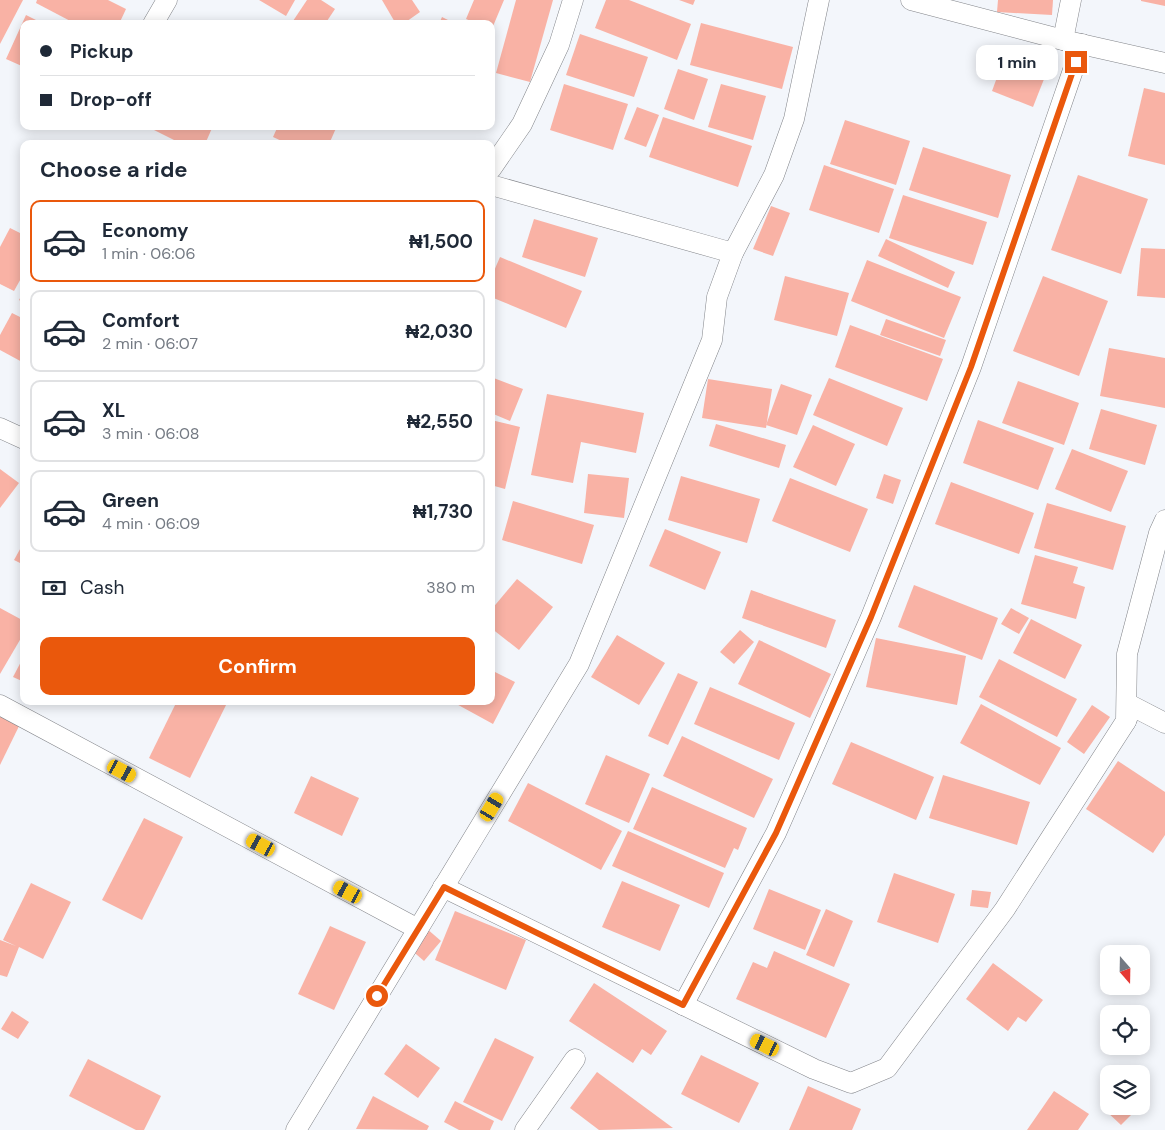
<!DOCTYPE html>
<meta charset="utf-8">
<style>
body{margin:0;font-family:"DM Sans",sans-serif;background:#f6f6f7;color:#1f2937;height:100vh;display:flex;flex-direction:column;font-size:19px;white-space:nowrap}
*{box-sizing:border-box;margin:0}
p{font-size:16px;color:#747a83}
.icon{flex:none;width:28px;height:28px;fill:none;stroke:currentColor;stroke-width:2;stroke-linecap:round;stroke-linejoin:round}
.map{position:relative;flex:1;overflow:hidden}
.side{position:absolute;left:20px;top:140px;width:475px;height:565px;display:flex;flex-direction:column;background:#fff;border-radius:10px;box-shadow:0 2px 12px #0003}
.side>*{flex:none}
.banner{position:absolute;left:20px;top:20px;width:475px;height:110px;border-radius:10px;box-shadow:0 2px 12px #0003;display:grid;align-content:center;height:110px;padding:0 20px;background:#fff}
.needle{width:32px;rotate:160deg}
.tools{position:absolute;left:1100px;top:945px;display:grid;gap:10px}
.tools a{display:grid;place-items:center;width:50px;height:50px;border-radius:10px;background:#fff;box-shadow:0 2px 12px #0003;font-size:25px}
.end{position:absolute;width:22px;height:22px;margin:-11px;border:6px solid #ea580c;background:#fff;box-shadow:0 0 0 2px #fff}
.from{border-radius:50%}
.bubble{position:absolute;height:35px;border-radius:10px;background:#fff;box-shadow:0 2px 12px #0003;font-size:16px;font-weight:700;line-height:35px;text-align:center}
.car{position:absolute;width:15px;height:30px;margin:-15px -8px;border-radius:6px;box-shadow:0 0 4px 1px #0007;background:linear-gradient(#f5c518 24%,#345 0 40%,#f5c518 0 76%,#345 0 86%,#f5c518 0)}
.banner b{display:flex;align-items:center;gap:18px;height:48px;font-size:19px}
.banner b+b{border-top:1px solid #e0e1e3}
.banner i{width:12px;height:12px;background:#1f2937}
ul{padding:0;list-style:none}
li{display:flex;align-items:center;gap:15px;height:82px;margin:0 10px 8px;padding:0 10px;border:2px solid #e0e1e3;border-radius:10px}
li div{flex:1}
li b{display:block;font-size:19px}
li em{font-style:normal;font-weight:700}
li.selected{border-color:#ea580c}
li>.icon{width:45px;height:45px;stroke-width:1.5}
h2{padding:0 20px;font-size:22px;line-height:60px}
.pay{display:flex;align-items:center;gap:12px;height:55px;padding:0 20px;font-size:19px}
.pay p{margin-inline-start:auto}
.button{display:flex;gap:10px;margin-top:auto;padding:10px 20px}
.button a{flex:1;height:58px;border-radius:10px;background:#ea580c;color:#fff;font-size:20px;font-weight:700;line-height:58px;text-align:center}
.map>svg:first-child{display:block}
</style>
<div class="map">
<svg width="1165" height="1130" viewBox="0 0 1165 1130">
<rect width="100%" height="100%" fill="#f3f6fb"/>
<g fill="#f9b2a5">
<path d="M0 0H23L0 44Z"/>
<path d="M37 0H108L126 9 119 24H76L36 3Z"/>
<path d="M259 0H295L286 16Z"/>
<path d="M307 0H321L335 9 325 24H291Z"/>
<path d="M382 0H412L420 12 403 24H396Z"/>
<path d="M474 0H504L491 31V24H478L466 19Z"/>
<path d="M516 0H553L530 82 496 73Z"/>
<path d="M606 0H629L691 24 677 60 595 28Z"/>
<path d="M679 0H695L693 5Z"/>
<path d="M998 0H1053L1052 15 997 12Z"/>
<path d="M1141 0H1165V6L1141 1Z"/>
<path d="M26 15 44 24H24V67L6 59Z"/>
<path d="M442 17 456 24H439Z"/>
<path d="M701 23 793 47 782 89 690 65Z"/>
<path d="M580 34 648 57 634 97 566 75Z"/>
<path d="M1006 53 1048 69 1033 107 992 91Z"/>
<path d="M678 69 708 79 694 120 664 109Z"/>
<path d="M564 84 628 104 613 150 550 130Z"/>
<path d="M721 84 766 96 753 140 708 127Z"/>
<path d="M1144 88 1165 93V165L1128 156Z"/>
<path d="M637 107 659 115 646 147 624 139Z"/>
<path d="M663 117 752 146 738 187 649 157Z"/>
<path d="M845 120 910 141 896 185 830 164Z"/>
<path d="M146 126H213L205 144H182Z"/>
<path d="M278 126H337L329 144H288L273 137Z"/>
<path d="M923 147 1011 175 998 218 909 190Z"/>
<path d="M824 165 894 189 879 233 809 210Z"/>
<path d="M1078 175 1148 199 1121 274 1051 250Z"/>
<path d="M903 195 987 222 973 265 889 238Z"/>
<path d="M771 206 790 213 773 256 753 249Z"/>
<path d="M534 219 598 238 585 277 522 257Z"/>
<path d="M10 228 24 235V273L14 291 0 284V247Z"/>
<path d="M886 239 955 272 948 288 878 256Z"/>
<path d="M1141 248 1165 249V298L1137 296Z"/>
<path d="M500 257 582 291 566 328 491 297V278Z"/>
<path d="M867 260 961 297 944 338 851 301Z"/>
<path d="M785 276 849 293 837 336 774 320Z"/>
<path d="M1043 276 1108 301 1079 376 1013 351Z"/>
<path d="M24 291V303L19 300Z"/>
<path d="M12 313 24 319V363L0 350V335Z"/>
<path d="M886 319 946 340 940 356 880 335Z"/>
<path d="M850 325 943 359 927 401 835 367Z"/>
<path d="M1109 348 1165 358V408L1100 396Z"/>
<path d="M491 377 523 389 510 421 491 413Z"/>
<path d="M829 378 903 408 887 446 813 415Z"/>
<path d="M708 379 772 389 766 428 702 418Z"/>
<path d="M1018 381 1079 403 1064 445 1002 423Z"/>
<path d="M781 384 812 395 797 435 766 425Z"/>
<path d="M547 394 644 413 636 453 581 442 573 483 531 475Z"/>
<path d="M1101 409 1157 425 1145 465 1089 449Z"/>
<path d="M491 420 520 427 505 489 491 485Z"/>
<path d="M978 420 1054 448 1038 490 963 463Z"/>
<path d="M716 424 786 445 779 468 709 446Z"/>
<path d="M813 425 855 444 836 486 793 467Z"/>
<path d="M1072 449 1128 471 1111 512 1055 489Z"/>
<path d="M0 469 19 483 0 508Z"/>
<path d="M588 474 629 478 624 518 584 513Z"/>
<path d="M884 474 901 480 893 504 876 498Z"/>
<path d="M681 476 760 499 747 543 668 520Z"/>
<path d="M790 478 868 509 850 552 772 521Z"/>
<path d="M951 482 1034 513 1019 554 935 524Z"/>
<path d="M513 501 594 525 582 564 502 540Z"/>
<path d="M1047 503 1126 526 1113 570 1034 548Z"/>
<path d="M665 529 721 552 705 590 649 566Z"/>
<path d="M24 542V565L14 560Z"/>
<path d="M1035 555 1078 567 1073 583 1085 587 1076 619 1021 604Z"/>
<path d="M517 579 553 607 519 650 491 628V610Z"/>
<path d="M914 585 998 618 982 660 898 627Z"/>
<path d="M751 590 836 620 826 648 742 618Z"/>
<path d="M0 608 24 621V633L0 674Z"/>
<path d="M1011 608 1029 618 1019 634 1001 624Z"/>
<path d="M1031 619 1082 645 1065 679 1013 653Z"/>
<path d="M740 630 754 642 734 664 720 652Z"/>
<path d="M617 635 665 663 639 705 591 677Z"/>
<path d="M876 638 966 656 957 705 866 687Z"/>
<path d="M759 640 831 674 810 718 738 684Z"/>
<path d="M24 656V682L13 677Z"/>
<path d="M999 659 1077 699 1057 737 979 697Z"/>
<path d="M491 670 515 682 493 724 451 701H491Z"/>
<path d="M678 673 698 682 668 745 648 736Z"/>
<path d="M710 687 795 723 779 760 694 724Z"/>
<path d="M177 701H228L190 778 149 758Z"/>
<path d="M981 704 1061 748 1040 785 960 743Z"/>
<path d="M1092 705 1110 717 1084 754 1067 742Z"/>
<path d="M0 709 22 720 0 765Z"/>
<path d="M682 736 773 779 754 818 663 776Z"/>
<path d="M851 742 934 777 916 820 832 784Z"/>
<path d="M606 755 650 774 629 823 585 804Z"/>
<path d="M1118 761 1165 792V835L1153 853 1086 809Z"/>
<path d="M943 775 1030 802 1017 845 929 818Z"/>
<path d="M311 776 359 798 342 836 294 813Z"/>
<path d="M528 783 622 831 601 870 508 821Z"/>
<path d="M652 787 747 828 738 850 734 848 725 868 633 829Z"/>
<path d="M144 818 183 837 142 920 102 900Z"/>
<path d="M628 831 724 873 709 908 612 866Z"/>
<path d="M894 873 955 894 938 943 877 922Z"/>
<path d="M622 881 680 905 660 951 602 927Z"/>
<path d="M31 883 71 902 43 959 19 947 7 977 0 975V940L16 946 3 940Z"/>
<path d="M769 889 821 910 805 950 753 929Z"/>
<path d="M972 890 991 892 988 908 970 906Z"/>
<path d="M826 909 853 921 834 967 806 955Z"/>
<path d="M455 911 526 940 506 990 435 960Z"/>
<path d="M330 926 366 942 334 1010 298 994Z"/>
<path d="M426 928 441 941 424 961 409 948Z"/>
<path d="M774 951 850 984 826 1038 736 999 753 962 767 968Z"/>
<path d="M993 963 1043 1000 1026 1022 1018 1017 1008 1031 966 999Z"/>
<path d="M594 983 667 1031 651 1055 642 1049 633 1063 569 1021Z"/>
<path d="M12 1011 29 1022 18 1039 1 1029Z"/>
<path d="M495 1038 534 1057 502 1121 463 1102Z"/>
<path d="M406 1044 440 1068 418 1098 384 1074Z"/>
<path d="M701 1055 759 1083 739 1123 681 1094Z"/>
<path d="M88 1059 161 1096 144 1130H136L69 1096Z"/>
<path d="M597 1072 673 1128 599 1130 570 1108Z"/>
<path d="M808 1086 861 1109 852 1130H789Z"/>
<path d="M1054 1091 1089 1114 1078 1130H1027Z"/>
<path d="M373 1096 429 1126 427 1130 356 1129Z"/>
<path d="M455 1101 494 1121 490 1130H459L444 1122Z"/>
<path d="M1109 1106H1140L1121 1125 1105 1110Z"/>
</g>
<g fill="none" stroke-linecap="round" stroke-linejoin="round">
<g stroke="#828489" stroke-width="21">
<g id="minor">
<path d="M911 0 1063 40 1165 63"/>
<path d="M153 24 167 0"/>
<path d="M1063 40 1071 0"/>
<path d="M491 169 522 124 559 45 573 0"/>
<path d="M491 185 733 253"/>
<path d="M0 428 24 439"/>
<path d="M0 705 418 929"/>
<path d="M1126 721 1132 706 1165 723"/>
<path d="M443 887 814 1069 851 1083 887 1068 1005 909 1126 721 1127 654 1159 533 1165 520"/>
<path d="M683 1005 776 833 871 617 971 367 1082 44"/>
<path d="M296 1130 579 664 712 340 717 297 733 253 774 175 794 119 819 0"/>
<path d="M525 1130 575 1059"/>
</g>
</g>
<use href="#minor" stroke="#fff" stroke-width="20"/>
</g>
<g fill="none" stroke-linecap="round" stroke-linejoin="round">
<path stroke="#ea580c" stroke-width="6" d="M377 996 444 887 683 1005 776 833 871 617 971 367 1076 62"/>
</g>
</svg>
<div class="tools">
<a><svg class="needle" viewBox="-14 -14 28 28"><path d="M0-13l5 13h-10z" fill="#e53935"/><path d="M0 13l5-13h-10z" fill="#747a83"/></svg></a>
<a><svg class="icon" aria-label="locate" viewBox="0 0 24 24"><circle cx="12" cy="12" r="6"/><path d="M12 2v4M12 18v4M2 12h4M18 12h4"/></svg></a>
<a><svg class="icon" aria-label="layers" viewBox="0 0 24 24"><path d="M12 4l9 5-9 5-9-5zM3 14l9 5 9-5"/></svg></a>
</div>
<i class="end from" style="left:377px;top:996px"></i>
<i class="end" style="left:1076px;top:62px"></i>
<div class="bubble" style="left:976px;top:45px;width:82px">1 min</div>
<i class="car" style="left:122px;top:771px;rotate:118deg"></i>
<i class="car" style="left:492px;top:807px;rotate:31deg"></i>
<i class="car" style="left:261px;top:845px;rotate:298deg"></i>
<i class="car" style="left:348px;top:892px;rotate:298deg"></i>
<i class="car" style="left:765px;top:1045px;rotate:296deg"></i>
<div class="banner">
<b><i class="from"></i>Pickup</b>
<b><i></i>Drop-off</b>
</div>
<section class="side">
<h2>Choose a ride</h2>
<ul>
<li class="selected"><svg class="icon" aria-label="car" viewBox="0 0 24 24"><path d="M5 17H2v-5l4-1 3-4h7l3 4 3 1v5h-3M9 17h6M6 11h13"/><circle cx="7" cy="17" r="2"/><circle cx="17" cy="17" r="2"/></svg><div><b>Economy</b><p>1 min · 06:06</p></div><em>₦1,500</em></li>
<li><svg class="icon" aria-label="car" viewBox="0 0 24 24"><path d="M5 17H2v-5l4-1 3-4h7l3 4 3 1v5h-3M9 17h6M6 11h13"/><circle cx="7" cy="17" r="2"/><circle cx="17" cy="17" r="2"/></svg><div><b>Comfort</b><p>2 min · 06:07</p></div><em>₦2,030</em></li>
<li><svg class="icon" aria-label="car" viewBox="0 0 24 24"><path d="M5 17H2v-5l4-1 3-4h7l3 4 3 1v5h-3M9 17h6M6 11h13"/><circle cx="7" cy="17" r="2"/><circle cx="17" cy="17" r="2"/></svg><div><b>XL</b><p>3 min · 06:08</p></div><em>₦2,550</em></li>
<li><svg class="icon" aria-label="car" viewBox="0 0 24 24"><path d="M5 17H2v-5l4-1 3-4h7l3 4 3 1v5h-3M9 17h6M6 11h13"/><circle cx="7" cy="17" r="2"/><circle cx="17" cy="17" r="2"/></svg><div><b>Green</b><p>4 min · 06:09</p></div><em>₦1,730</em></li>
</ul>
<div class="pay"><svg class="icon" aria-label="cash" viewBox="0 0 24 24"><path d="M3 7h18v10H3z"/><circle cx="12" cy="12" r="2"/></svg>Cash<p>380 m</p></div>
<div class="button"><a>Confirm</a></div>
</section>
</div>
